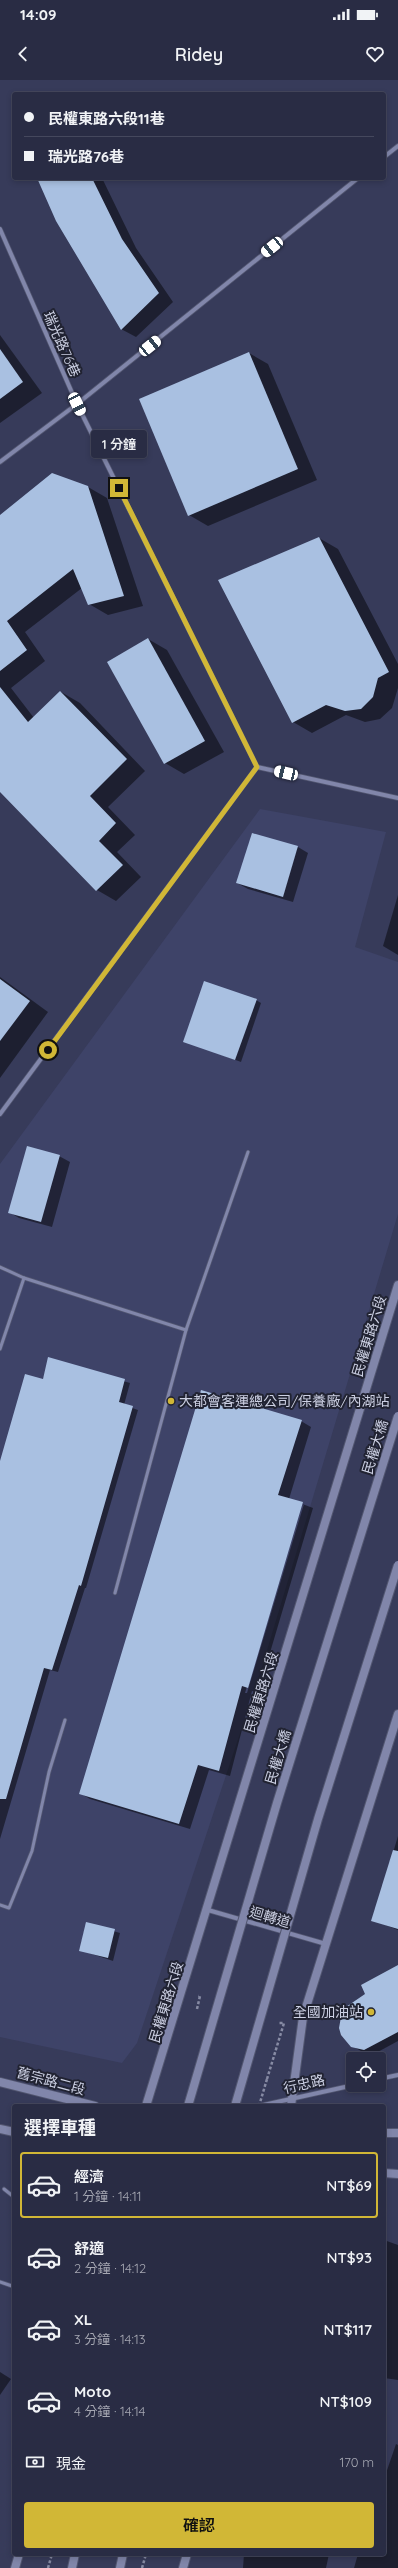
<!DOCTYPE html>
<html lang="zh-TW">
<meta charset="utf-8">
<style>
body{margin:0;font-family:Quicksand,"Noto Sans TC",sans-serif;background:#31344b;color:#f1f3f6;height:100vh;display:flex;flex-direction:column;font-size:15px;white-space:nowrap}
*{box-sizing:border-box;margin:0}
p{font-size:13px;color:#a5a7b2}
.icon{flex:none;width:22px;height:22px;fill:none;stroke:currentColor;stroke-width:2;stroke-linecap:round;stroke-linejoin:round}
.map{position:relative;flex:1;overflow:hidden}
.details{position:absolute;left:12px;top:2024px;width:374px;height:452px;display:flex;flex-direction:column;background:#292c44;border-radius:4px;box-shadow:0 2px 6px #0003,0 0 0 1px #45485d}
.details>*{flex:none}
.top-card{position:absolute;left:12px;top:12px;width:374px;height:88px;border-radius:4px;box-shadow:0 2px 6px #0003,0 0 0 1px #45485d;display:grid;align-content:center;height:88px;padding:0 12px;background:#292c44}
.controls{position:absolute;left:346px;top:1972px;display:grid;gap:8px}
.controls a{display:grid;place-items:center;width:40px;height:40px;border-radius:4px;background:#292c44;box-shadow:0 2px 6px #0003,0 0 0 1px #45485d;font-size:20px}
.end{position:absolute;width:18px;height:18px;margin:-9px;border:5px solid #d1b736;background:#111;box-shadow:0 0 0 2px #111}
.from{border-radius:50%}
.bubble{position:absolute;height:28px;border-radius:4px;background:#292c44;box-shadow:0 2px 6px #0003,0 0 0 1px #45485d;font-size:13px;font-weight:600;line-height:28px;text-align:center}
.car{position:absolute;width:12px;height:24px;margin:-12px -6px;border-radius:5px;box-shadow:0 0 3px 1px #0007;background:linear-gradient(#fff 24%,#345 0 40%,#fff 0 76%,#345 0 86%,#fff 0)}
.top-card b{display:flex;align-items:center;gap:14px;height:38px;font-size:15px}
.top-card b+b{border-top:1px solid #45485d}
.top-card i{width:10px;height:10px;background:#f1f3f6}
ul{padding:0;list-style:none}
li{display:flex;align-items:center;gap:12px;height:66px;margin:0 8px 6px;padding:0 4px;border:2px solid transparent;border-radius:4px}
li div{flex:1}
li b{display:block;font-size:15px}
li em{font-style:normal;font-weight:600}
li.current{border-color:#d1b736}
li>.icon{width:36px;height:36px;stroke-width:1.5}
h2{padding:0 12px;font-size:18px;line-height:48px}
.pay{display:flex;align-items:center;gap:10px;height:44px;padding:0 12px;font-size:15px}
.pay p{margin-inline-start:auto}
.button{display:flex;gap:8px;margin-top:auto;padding:8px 12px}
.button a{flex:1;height:46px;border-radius:4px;background:#d1b736;color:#111;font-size:16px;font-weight:600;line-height:46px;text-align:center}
.status{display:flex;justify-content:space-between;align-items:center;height:28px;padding:0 20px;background:#292c44;direction:ltr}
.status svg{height:11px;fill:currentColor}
header{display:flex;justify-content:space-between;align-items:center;height:52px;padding:0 12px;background:#292c44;font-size:18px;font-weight:600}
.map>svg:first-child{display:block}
</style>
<div class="status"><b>14:09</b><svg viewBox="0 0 49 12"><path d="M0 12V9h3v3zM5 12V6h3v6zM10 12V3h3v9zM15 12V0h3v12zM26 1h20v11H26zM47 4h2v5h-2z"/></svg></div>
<header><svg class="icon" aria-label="back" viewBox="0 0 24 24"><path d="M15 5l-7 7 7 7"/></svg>Ridey<svg class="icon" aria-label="heart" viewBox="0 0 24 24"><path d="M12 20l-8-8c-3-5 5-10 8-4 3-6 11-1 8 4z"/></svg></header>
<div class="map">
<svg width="398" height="2488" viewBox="0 0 398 2488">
<rect width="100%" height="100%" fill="#373b5a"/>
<path fill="#3e4368" d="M260 729 386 752 355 867 398 882V1134L262 1587 137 1963 122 1983 0 1957V1084Z"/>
<g fill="#0007" fill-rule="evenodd">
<path d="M38 98H102L136 168 173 222 136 257 121 249Z"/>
<path d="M0 255 42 313 0 343Z"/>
<path d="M249 273 268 284 317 400 208 446 189 435Z"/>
<path d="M88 407 107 418 143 526 108 535 89 524 82 508 25 552 45 581 11 608 34 638 61 612 80 623 145 691 108 727 135 755 117 772 141 797 116 821 97 810 0 711V437Z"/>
<path d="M319 458 338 469 398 584V608L392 628 380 639 365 642 346 635 312 653 293 642Z"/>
<path d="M148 559 167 570 224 672 184 694 165 683Z"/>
<path d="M298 767 308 773 293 822 248 809 237 803Z"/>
<path d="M398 815V875L383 866Z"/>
<path d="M0 897 48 932 0 998Z"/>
<path d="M256 920 261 923 241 982 184 961Z"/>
<path d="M59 1076 70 1082 52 1147 19 1138 9 1132Z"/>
<path d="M49 1279 130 1303 124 1325 138 1330 86 1508H85L58 1592 50 1590 0 1759V1385L43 1300Z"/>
<path d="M301 1341 311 1347 289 1419 313 1428 258 1613 252 1611 230 1696 209 1690 190 1749 90 1719 80 1713ZM301 1424H304L247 1613H245Z"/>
<path d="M398 1756V1850L373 1840Z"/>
<path d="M87 1843 120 1853 113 1881 80 1870Z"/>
<path d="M398 1886V1961L374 1974 361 1971 352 1966 367 1914Z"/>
<path d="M384 2160 398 2165V2300L384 2298Z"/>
<path d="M0 2292 11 2299 0 2315Z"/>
<path d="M396 2364 398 2365V2488H354L358 2474H384V2399Z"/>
<path d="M244 2474H329L326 2488H243Z"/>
</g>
<g fill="#a9c0e1">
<path d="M37 98H92L122 159 159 213 121 250 56 141Z"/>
<path d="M0 269 23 302 0 319Z"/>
<path d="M249 272 298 389 188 436 139 319Z"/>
<path d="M52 393 88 406 124 516 88 525 73 489 7 541 27 570 0 591V435Z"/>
<path d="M319 457 389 592 378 598 373 617 361 629 345 631 326 625 292 643 218 500Z"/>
<path d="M148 558 205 661 164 684 107 582Z"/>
<path d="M0 607 28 642 60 611 127 679 90 716 116 743 99 761 123 785 96 811 0 712Z"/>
<path d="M252 753 298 766 283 817 236 803Z"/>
<path d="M0 899 30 921 0 961Z"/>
<path d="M204 901 257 919 235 980 183 962Z"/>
<path d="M27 1066 60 1075 41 1142 8 1133Z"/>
<path d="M48 1277 125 1299 119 1322 133 1326 81 1506 79 1505 52 1590 44 1588 6 1719H0V1381L25 1294 43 1299Z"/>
<path d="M201 1310 302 1340 278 1415 303 1422 248 1608 242 1606 219 1691 198 1685 179 1744 79 1714Z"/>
<path d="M393 1770 398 1771V1849L371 1841Z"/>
<path d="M86 1842 115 1849 108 1878 79 1871Z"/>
<path d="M398 1885V1952L364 1970 351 1967 341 1955 339 1948 341 1937 346 1927 365 1914 361 1905Z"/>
</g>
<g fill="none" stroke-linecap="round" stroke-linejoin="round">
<g stroke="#525670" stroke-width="4.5">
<g id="lane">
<path d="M0 1187 24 1198 186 1250"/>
<path d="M0 1269 24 1198"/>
<path d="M115 1513 186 1250 248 1072"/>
<path d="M0 1825 9 1828 32 1771 49 1692 65 1640"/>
<path d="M4 2109 14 2117"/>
<path d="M0 2202 12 2206 14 2204"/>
</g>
</g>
<g stroke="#525670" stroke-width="5.5">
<g id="street">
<path d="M384 77 398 66"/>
<path d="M0 149 77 324 257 687"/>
<path d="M0 382 77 324 358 98"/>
<path d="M257 687 398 718"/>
<path d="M0 1034 257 687"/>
<path d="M208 1830 326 1864"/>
<path d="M379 1999 398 1995"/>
<path d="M259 2026 354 2005"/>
</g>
</g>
<g stroke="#525670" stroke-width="10">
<g id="secondary">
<path d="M0 2002 95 2026"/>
<path d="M146 2026 398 1205"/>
<path d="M291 2026 303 1937 398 1634"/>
<path d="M0 2049 14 2052"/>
<path d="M384 2053H398"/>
<path d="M384 2093 398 2094"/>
<path d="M15 2488 19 2474"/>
<path d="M72 2488 75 2474"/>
<path d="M120 2488 123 2474"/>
<path d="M183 2488 187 2474"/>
</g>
</g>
<g stroke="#878ba4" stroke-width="2.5" stroke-dasharray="3 2" stroke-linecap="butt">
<path d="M197 1929 200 1916H198"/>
<path d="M267 1999 284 1943H278"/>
<path d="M48 2488 52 2474"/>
<path d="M142 2488 146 2474"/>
</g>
<use href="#lane" stroke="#8186aa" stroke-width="3"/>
<use href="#street" stroke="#8186aa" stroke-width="4"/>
<use href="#secondary" stroke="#8186aa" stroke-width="8"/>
<g stroke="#525670" stroke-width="10" stroke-linecap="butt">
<g id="secondary-bridge">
<path d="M188 2026 277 1723 398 1336"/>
<path d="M235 2026 318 1739 398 1485"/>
</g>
</g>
<path stroke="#878ba4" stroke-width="2.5" stroke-dasharray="3 2" stroke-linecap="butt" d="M259 2026 267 1999"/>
<use href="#secondary-bridge" stroke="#8186aa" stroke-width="8"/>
</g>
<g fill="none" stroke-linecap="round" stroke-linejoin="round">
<path stroke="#d1b736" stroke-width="5" d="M48 970 257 687 119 408"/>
</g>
<g fill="#d1b736" stroke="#212332" stroke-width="1.5">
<circle cx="171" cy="1321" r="4"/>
<circle cx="371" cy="1932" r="4"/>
</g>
<g text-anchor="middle" stroke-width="4" stroke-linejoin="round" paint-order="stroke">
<g font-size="14" fill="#ccd0e3" stroke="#212332">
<text transform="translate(62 264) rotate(66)" y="5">瑞光路76巷</text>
<text transform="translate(369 1256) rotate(-73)" y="5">民權東路六段</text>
<text transform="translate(375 1367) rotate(-73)" y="5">民權大橋</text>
<text transform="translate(261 1612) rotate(-73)" y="5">民權東路六段</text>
<text transform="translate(278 1677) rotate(-73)" y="5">民權大橋</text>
<text transform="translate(270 1837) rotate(16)" y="5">迴轉道</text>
<text transform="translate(166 1922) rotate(-73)" y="5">民權東路六段</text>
<text transform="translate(51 2001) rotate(15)" y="5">舊宗路二段</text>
<text transform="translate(304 2004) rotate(-13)" y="5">行忠路</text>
</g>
<g font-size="14" fill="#ccd0e3" stroke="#212332" text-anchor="start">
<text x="179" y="1326">大都會客運總公司/保養廠/內湖站</text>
<text x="363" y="1937" text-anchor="end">全國加油站</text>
</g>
</g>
</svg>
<div class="controls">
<a><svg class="icon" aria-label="locate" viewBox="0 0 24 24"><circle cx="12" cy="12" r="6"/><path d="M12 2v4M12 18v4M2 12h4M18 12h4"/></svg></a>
</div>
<i class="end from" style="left:48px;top:970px"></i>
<i class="end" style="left:119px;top:408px"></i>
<div class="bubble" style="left:91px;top:350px;width:56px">1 分鐘</div>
<i class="car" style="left:272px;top:167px;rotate:231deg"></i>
<i class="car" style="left:150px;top:266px;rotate:51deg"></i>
<i class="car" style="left:77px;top:324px;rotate:154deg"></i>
<i class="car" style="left:286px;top:693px;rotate:283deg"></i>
<div class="top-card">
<b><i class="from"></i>民權東路六段11巷</b>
<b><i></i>瑞光路76巷</b>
</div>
<section class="details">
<h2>選擇車種</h2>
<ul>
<li class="current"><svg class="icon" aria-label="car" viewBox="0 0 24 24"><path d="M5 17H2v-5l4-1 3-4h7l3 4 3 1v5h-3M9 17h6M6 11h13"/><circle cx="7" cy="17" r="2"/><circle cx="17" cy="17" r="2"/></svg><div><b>經濟</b><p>1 分鐘 · 14:11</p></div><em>NT$69</em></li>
<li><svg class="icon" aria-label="car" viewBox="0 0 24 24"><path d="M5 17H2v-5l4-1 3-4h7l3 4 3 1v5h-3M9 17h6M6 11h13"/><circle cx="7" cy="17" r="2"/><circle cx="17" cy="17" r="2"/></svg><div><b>舒適</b><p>2 分鐘 · 14:12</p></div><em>NT$93</em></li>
<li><svg class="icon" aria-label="car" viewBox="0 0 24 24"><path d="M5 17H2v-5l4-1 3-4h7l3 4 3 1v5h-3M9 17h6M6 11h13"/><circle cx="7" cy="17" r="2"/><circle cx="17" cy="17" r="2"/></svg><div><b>XL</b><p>3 分鐘 · 14:13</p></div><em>NT$117</em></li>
<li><svg class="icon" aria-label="car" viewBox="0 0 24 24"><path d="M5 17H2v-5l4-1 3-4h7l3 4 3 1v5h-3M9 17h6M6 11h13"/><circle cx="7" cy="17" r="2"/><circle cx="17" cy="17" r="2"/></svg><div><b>Moto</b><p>4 分鐘 · 14:14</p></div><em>NT$109</em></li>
</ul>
<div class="pay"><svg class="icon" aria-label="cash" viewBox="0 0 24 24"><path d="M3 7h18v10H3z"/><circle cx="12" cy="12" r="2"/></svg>現金<p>170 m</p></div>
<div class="button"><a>確認</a></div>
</section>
</div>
